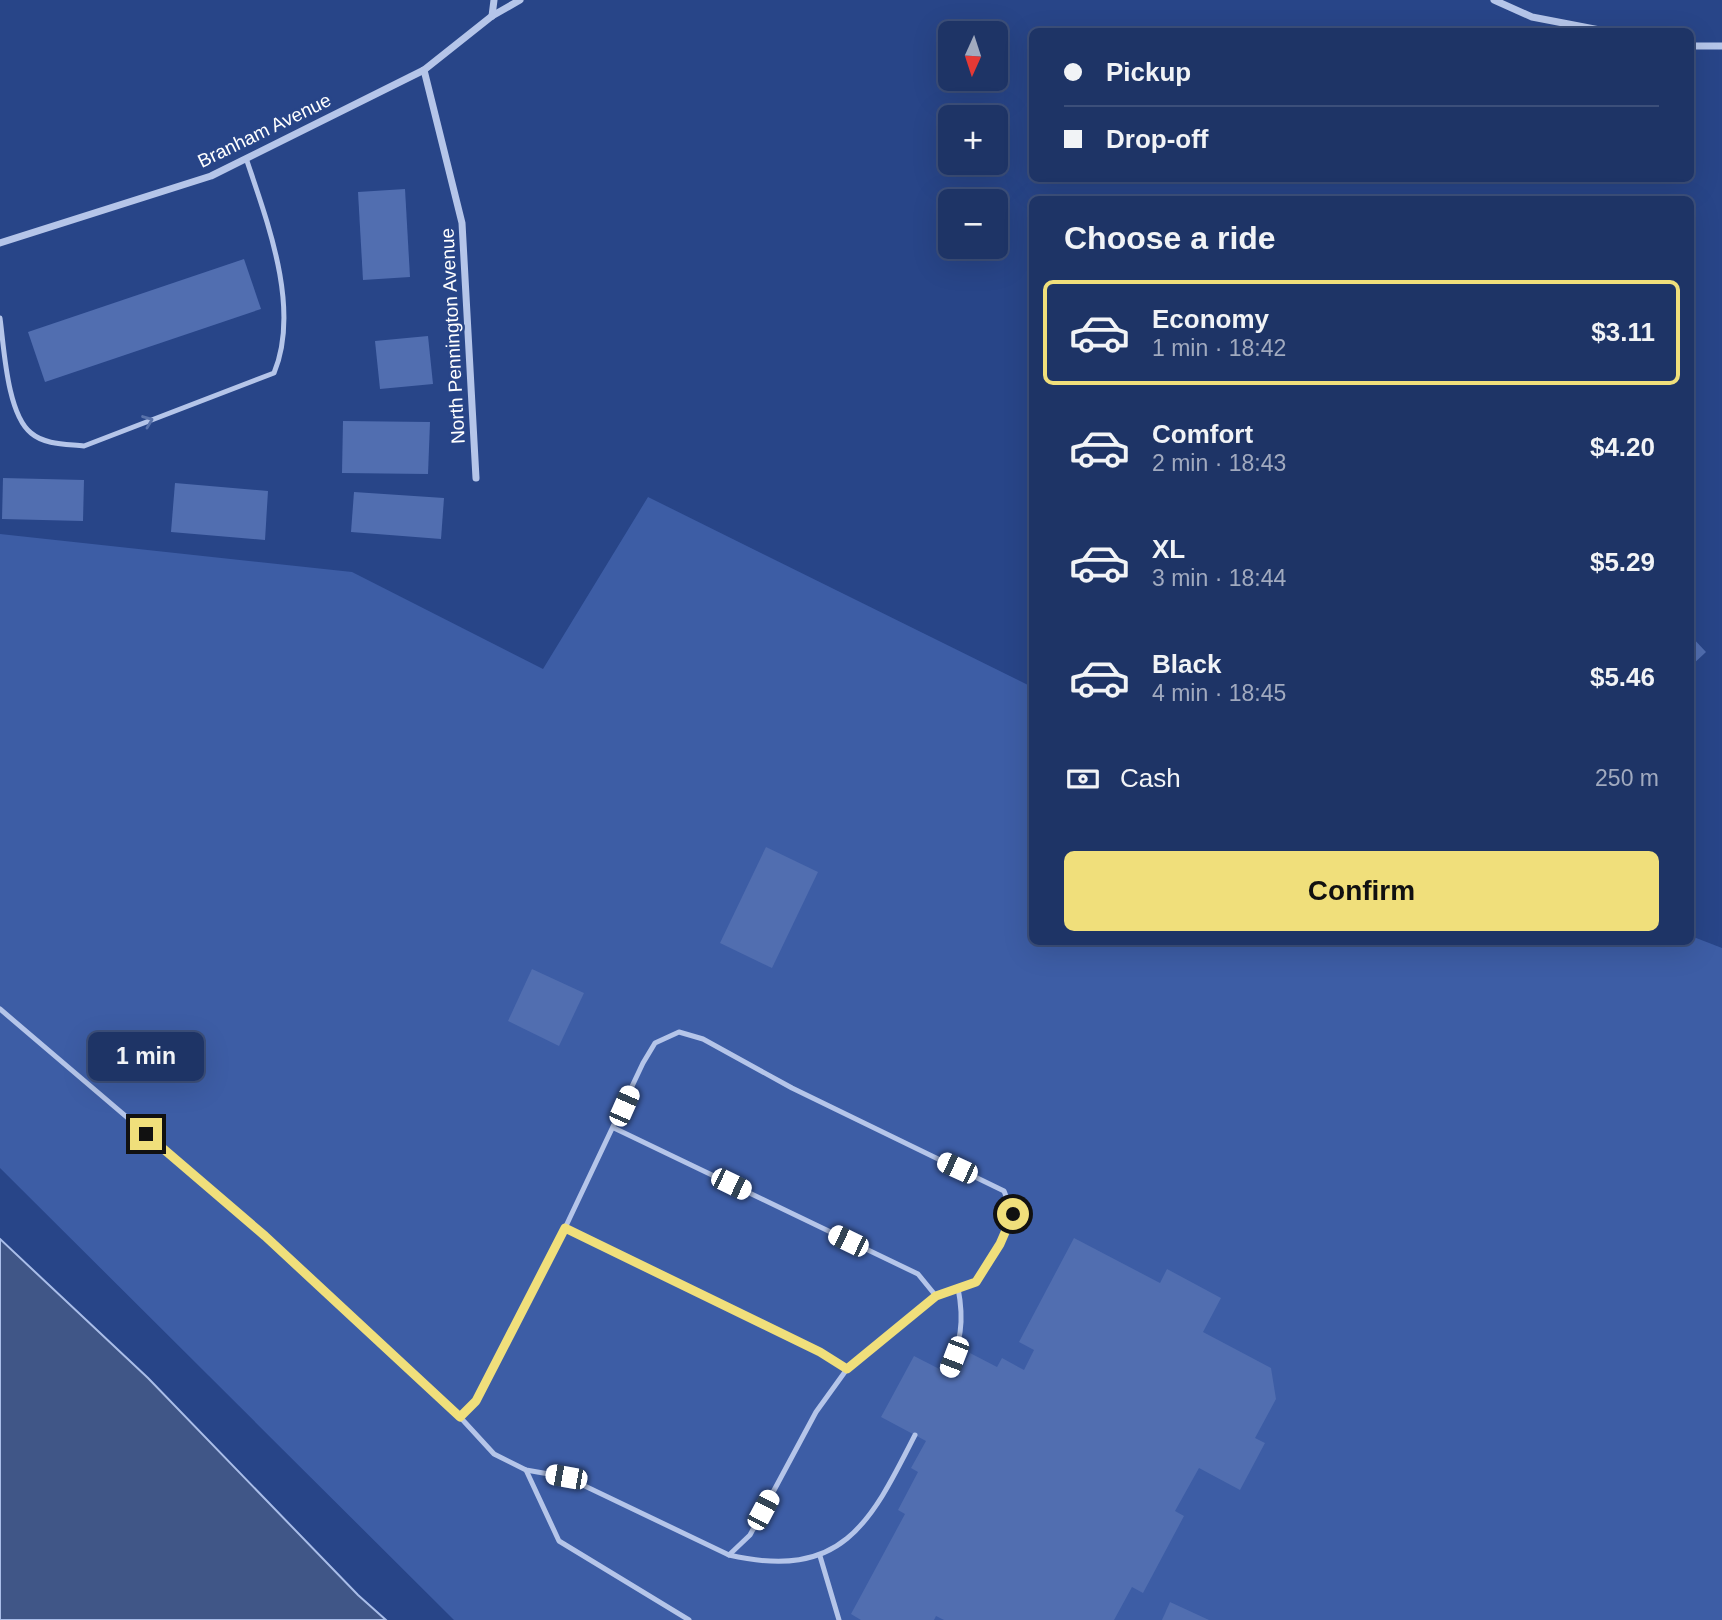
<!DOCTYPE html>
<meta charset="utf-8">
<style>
body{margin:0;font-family:Helvetica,sans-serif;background:#2b3f6f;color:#f1f3f6;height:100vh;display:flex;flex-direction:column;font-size:26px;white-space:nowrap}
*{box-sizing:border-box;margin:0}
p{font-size:23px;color:#a1aabf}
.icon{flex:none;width:38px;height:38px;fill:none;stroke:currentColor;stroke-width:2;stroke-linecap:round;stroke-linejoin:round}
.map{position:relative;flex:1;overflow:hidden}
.sheet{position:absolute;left:1029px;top:196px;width:665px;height:749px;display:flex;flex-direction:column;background:#1e3466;border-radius:10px;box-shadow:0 7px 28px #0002,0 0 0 2px #3c4f7a}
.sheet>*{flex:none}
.hud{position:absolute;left:1029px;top:28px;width:665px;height:154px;border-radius:10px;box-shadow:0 7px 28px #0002,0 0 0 2px #3c4f7a;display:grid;align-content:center;height:154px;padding:0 35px;background:#1e3466}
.needle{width:46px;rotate:183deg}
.tools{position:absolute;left:938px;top:21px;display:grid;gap:14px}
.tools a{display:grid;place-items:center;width:70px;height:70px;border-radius:10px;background:#1e3466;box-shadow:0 7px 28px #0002,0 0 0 2px #3c4f7a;font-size:35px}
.end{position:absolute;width:32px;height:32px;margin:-16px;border:9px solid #f0df7b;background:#111;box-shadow:0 0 0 4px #111}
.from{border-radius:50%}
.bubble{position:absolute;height:49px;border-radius:10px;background:#1e3466;box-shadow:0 7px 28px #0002,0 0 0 2px #3c4f7a;font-size:23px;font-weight:700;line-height:49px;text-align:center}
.car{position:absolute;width:21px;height:42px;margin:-21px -10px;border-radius:9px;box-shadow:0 0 5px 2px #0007;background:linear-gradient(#fff 24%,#345 0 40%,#fff 0 76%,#345 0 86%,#fff 0)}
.hud b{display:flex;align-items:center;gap:24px;height:66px;font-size:26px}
.hud b+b{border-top:2px solid #3c4f7a}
.hud i{width:18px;height:18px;background:#f1f3f6}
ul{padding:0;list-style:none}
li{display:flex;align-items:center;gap:21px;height:105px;margin:0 14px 10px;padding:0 21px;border:4px solid transparent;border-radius:10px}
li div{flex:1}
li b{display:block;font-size:26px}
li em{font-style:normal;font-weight:700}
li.selected{border-color:#f0df7b}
li>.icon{width:63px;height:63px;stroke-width:1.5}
h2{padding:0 35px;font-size:32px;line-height:84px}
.pay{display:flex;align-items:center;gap:18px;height:77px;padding:0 35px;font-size:26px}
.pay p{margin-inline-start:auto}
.primary-button{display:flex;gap:14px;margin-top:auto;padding:14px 35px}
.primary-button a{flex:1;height:80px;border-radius:10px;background:#f0df7b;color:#111;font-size:28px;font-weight:700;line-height:80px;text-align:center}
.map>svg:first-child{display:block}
</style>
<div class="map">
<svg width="1722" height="1620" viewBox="0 0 1722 1620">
<rect width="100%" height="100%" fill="#284588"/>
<path fill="#3d5da5" d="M648 497 1032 687V942H1690L1691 936 1722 948V1620H454L0 1168V534L352 572 543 669Z"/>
<path fill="#405687" stroke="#aabee9" stroke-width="2" d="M0 1239 148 1378 358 1595 386 1620H0Z"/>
<g fill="#516eb0">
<path d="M405 189 410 277 363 280 358 192Z"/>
<path d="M244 259 261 309 45 382 28 332Z"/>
<path d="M428 336 433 384 380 389 375 341Z"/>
<path d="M343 421 430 422 428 474 342 473Z"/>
<path d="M3 478 84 480 83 521 2 519Z"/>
<path d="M175 483 268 491 265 540 171 532Z"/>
<path d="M354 492 444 498 441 539 351 532Z"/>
<path d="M1690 635 1706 652 1690 667Z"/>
<path d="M766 847 818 872 772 968 720 943Z"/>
<path d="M532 969 584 993 559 1046 508 1021Z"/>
<path d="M1074 1238 1160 1283 1167 1269 1221 1298 1203 1332 1271 1368 1276 1399 1255 1438 1265 1443 1240 1490 1199 1468 1175 1511 1184 1516 1143 1593 1132 1587 1114 1620H944L936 1616 934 1620H861L851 1614 905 1514 898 1510 918 1472 911 1468 926 1441 881 1417 914 1356 957 1378 970 1353 997 1367 1002 1358 1024 1370 1034 1350 1019 1342Z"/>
<path d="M1170 1602 1209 1620H1162Z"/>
</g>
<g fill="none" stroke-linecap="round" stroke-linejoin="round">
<g stroke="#b5c5e9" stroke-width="5">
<path d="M0 318C4 347 7 414 31 433 45 445 67 444 84 446L274 373C301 308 267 221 246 158"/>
<path d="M0 1009 265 1235 460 1417"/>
<path d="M679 1032 703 1039 792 1088 1004 1191 1013 1214 1000 1244 976 1282 936 1296 847 1369 816 1412 750 1535 729 1555 566 1477 526 1470 494 1454 460 1417 476 1401 565 1228 643 1063 655 1043Z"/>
<path d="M614 1128 918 1274 936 1296"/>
<path d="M565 1228 820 1352 847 1369"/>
<path d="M948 1374C960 1340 965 1324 958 1288"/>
<path d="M526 1470 559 1541 689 1620"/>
<path d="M729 1555C842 1581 870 1524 915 1435"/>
<path d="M820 1556 839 1620"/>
</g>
<g stroke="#b5c5e9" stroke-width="7">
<path d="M1494 0 1532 17 1610 32"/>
<path d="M492 16 494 0"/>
<path d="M1690 46H1722"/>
<path d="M424 70 462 223 476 478"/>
<path d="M0 243 211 176 424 70 492 16 520 0"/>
</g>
</g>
<defs><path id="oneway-chevron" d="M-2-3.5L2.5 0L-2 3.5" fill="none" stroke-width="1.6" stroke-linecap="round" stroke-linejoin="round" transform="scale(1.75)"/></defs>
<use stroke="#5972aa" href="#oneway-chevron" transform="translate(148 421) rotate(-21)"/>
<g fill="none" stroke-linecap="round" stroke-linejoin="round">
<path stroke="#f0df7b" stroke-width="9" d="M146 1134 265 1236 460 1417 476 1401 565 1228 820 1352 847 1369 936 1296 976 1282 1000 1244 1013 1214"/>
</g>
<g text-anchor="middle" stroke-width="5" stroke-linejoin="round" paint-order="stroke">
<g font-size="19" fill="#fff" stroke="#284588">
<text transform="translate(264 130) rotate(-26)" y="7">Branham Avenue</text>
<text transform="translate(452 336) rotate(-93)" y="7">North Pennington Avenue</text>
</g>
</g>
</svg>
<div class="tools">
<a><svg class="needle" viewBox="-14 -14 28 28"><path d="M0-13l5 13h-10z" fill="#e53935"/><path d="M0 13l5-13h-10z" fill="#a1aabf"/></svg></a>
<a>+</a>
<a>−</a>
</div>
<i class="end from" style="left:1013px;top:1214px"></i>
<i class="end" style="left:146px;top:1134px"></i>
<div class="bubble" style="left:88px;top:1032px;width:116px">1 min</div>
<i class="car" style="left:624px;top:1106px;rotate:24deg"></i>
<i class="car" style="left:957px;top:1168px;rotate:295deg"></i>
<i class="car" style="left:731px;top:1184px;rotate:116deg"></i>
<i class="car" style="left:848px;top:1241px;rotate:296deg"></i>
<i class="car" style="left:954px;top:1357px;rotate:201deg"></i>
<i class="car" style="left:566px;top:1477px;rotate:280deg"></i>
<i class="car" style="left:763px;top:1510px;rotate:28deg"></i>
<div class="hud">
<b><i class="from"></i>Pickup</b>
<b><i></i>Drop-off</b>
</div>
<section class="sheet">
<h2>Choose a ride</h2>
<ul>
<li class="selected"><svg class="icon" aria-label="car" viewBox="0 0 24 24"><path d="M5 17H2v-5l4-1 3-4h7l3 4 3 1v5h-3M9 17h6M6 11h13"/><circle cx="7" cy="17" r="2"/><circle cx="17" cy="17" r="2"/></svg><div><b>Economy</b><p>1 min · 18:42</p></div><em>$3.11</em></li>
<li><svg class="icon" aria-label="car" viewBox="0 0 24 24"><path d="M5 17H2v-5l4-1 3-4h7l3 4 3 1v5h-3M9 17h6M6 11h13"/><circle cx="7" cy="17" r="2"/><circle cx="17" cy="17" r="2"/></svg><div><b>Comfort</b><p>2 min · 18:43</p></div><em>$4.20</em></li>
<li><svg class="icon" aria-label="car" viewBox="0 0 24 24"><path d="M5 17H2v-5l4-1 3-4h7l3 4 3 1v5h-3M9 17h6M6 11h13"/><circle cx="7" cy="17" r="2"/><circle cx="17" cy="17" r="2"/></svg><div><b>XL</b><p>3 min · 18:44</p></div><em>$5.29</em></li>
<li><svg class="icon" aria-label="car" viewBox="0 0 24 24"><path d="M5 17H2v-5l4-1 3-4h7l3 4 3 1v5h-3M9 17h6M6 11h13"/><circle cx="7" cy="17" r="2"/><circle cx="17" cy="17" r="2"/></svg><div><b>Black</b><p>4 min · 18:45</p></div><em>$5.46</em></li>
</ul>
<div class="pay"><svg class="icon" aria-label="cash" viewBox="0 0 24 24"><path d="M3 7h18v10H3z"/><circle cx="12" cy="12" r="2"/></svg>Cash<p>250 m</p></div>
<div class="primary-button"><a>Confirm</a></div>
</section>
</div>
